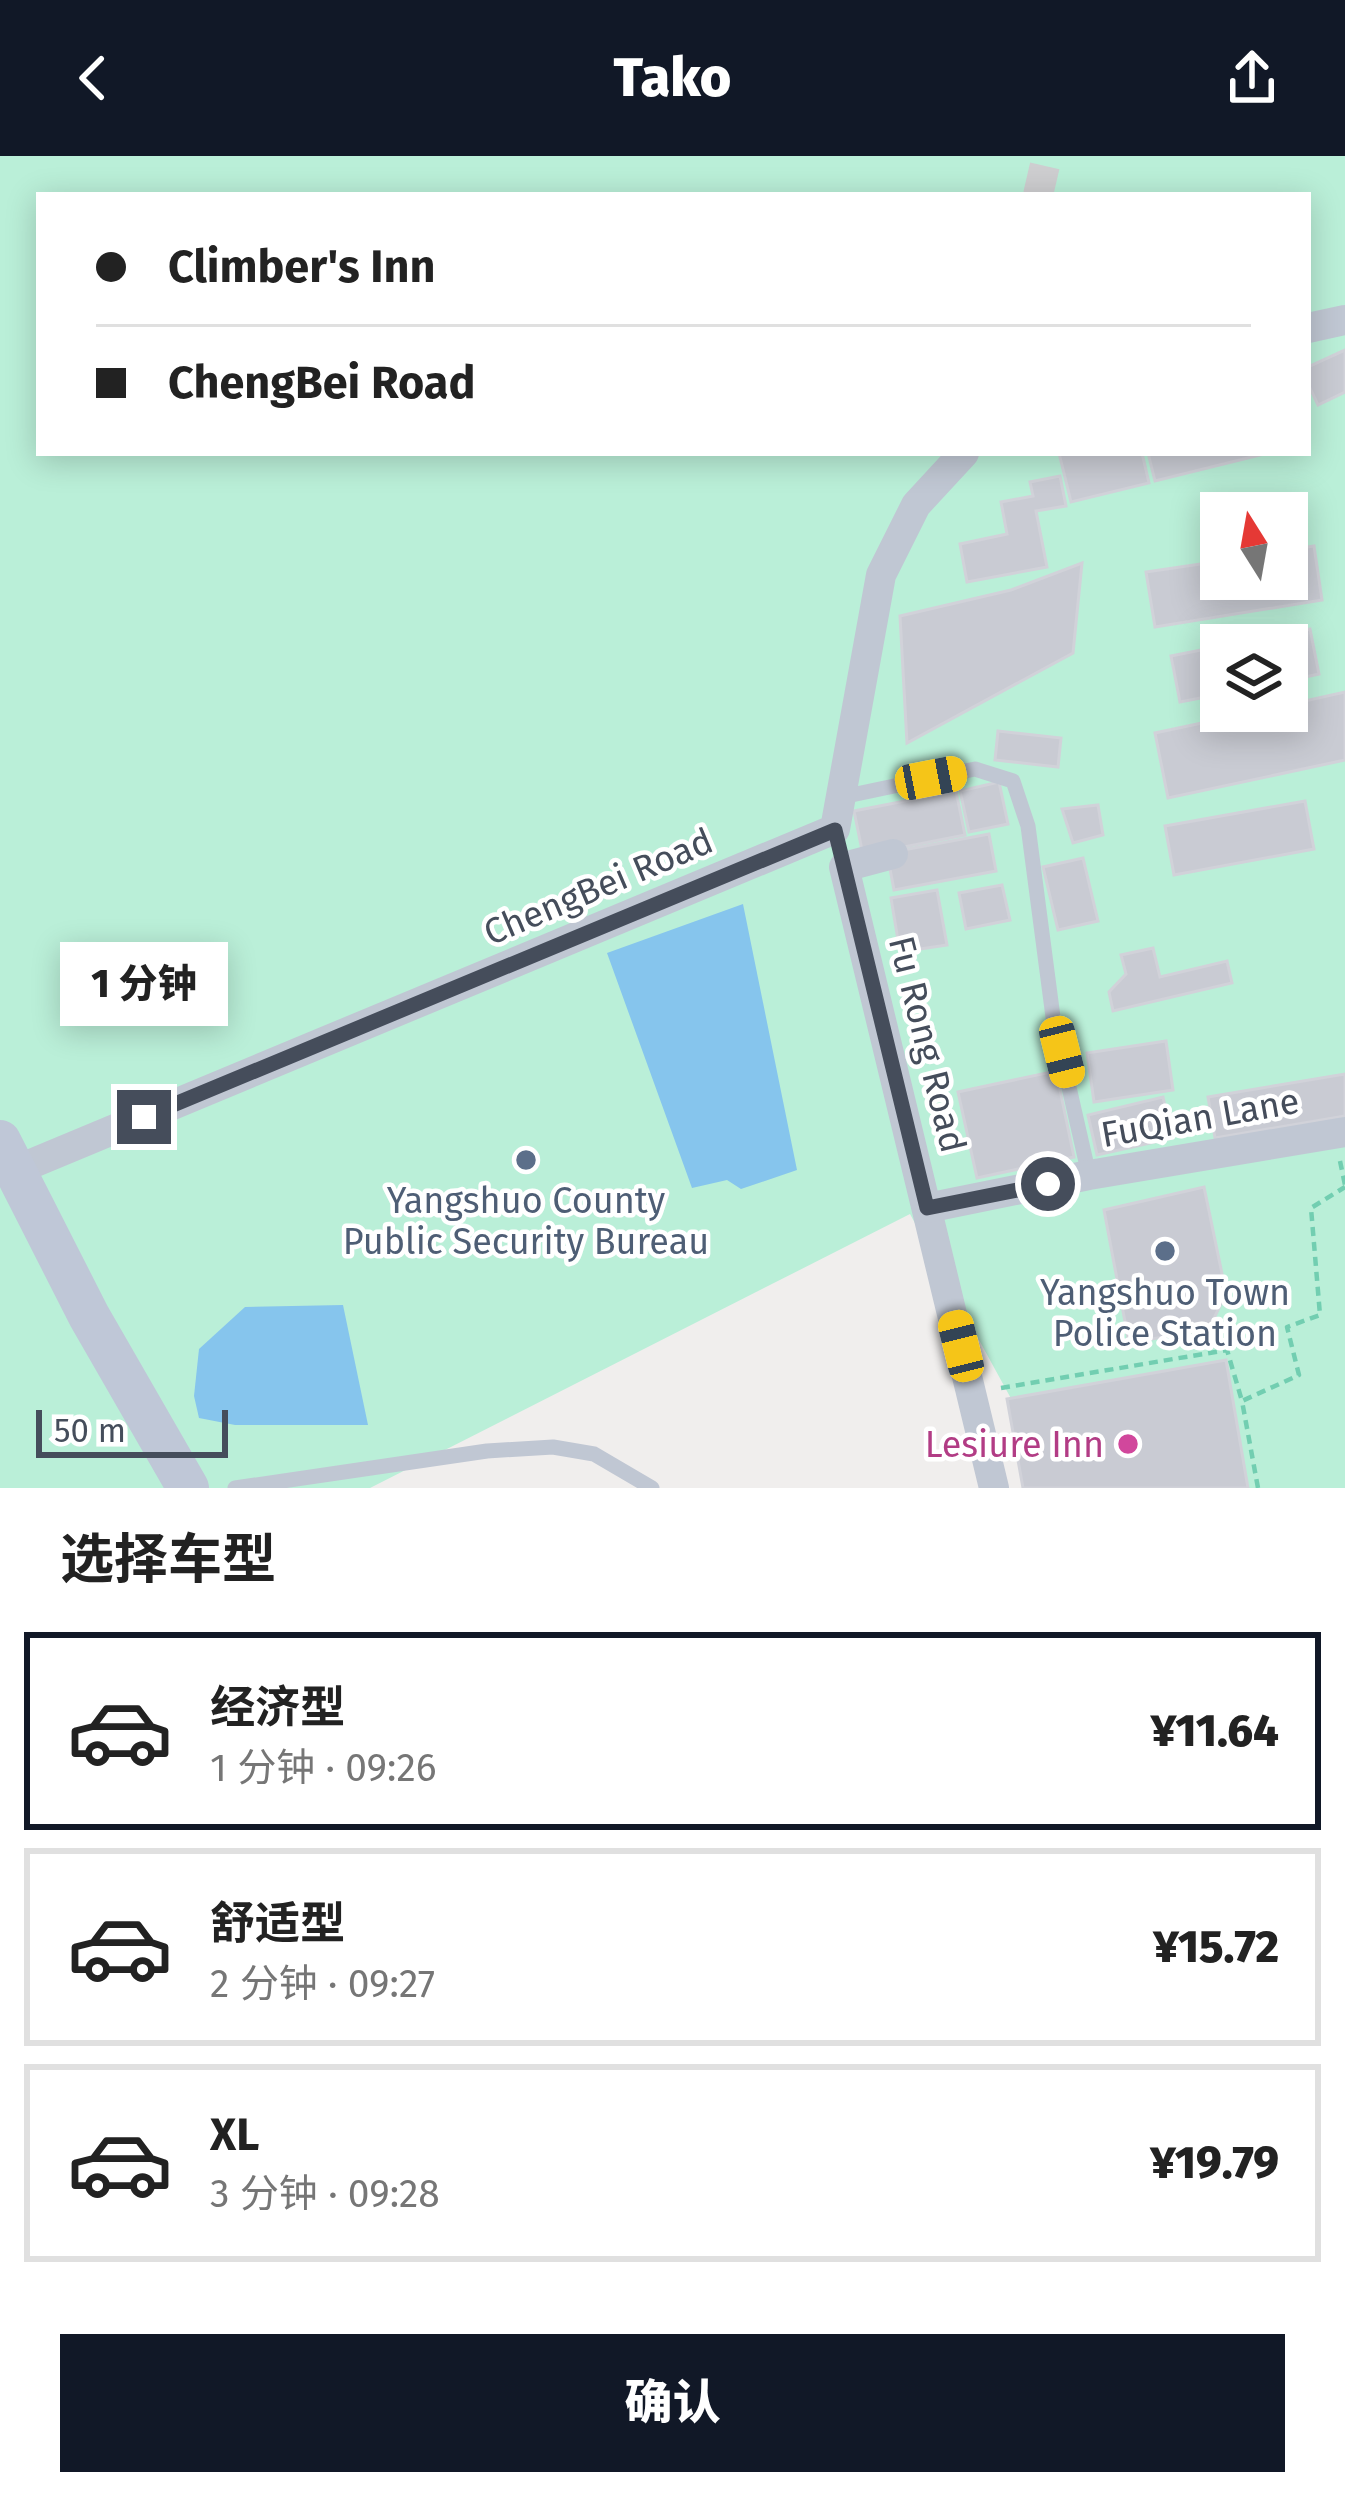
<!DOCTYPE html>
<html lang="zh">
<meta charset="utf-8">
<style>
body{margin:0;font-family:"Fira Sans","Noto Sans SC",sans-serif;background:#f2f2f2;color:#222;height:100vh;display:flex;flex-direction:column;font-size:45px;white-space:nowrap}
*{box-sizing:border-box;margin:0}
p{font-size:39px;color:#767676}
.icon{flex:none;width:66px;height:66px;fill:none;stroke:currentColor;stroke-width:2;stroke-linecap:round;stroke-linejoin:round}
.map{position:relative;height:1332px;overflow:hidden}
.panel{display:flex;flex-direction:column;background:#fff;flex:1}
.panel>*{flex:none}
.top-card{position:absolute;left:36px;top:36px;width:1275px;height:264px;border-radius:0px;box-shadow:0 6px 30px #0003;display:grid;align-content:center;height:264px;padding:0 60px;background:#fff}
.needle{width:78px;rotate:349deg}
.fabs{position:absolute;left:1200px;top:336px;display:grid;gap:24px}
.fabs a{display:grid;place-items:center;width:108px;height:108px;border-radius:0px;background:#fff;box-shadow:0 6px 30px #0003;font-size:60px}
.scale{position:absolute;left:36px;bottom:30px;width:192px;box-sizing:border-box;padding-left:12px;border:6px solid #454d5b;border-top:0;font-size:33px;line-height:42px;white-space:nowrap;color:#454d5b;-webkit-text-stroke:9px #fff;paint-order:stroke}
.end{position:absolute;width:54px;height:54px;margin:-27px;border:15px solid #454d5b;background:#fff;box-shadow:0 0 0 6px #fff}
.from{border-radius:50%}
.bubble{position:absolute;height:84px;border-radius:0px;background:#fff;box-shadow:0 6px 30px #0003;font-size:39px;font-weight:800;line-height:84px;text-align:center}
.car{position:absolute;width:36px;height:72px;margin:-36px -18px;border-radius:15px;box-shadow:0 0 9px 3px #0007;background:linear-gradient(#f5c518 24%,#345 0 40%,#f5c518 0 76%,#345 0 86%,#f5c518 0)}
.top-card b{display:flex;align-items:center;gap:42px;height:114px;font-size:45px}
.top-card b+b{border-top:3px solid #e0e0e0}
.top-card i{width:30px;height:30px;background:#222}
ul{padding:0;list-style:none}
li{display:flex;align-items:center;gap:36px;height:198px;margin:0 24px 18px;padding:0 36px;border:6px solid #e0e0e0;border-radius:0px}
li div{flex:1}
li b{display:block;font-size:45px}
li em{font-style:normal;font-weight:800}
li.current{border-color:#111827}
li>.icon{width:108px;height:108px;stroke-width:1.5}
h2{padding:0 60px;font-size:54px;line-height:144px}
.primary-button{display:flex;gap:24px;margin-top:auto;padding:24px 60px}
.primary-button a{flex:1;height:138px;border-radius:0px;background:#111827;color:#fff;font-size:48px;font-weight:800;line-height:138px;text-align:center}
header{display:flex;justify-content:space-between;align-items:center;height:156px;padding:0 60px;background:#111827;color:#fff;font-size:54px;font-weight:800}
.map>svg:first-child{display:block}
</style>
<header><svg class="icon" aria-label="back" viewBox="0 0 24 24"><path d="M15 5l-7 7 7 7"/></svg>Tako<svg class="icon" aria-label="share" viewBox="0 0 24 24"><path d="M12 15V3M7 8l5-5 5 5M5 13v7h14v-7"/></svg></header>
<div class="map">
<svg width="1345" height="1332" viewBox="0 0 1345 1332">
<rect width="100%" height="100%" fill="#f0eeed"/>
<path fill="#baefd8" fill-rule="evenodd" d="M0 0H1345V1332H1060L910 1058 370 1332H0ZM39 39H1308V297H39ZM1221 357H1287V423H1221ZM1221 489H1287V555H1221Z"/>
<g fill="#86c5ed">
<path d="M743 748 797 1014 741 1033 727 1024 692 1032 607 797Z"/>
<path d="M343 1149 368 1269H235L199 1262 194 1240 199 1193 245 1151Z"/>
</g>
<g fill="#c9cbd3" stroke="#d1d2d9" stroke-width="3">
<path d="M1345 194V236L1318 249 1308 228V211Z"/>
<path d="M1059 297H1142L1149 327 1071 346Z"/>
<path d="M1148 297H1268L1155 325Z"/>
<path d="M1060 320 1066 350 1036 355 1047 411 967 426 960 388 1007 378 1001 346 1033 340 1030 326Z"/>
<path d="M1314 390 1322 444 1155 471 1146 416 1221 405V423H1287V394Z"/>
<path d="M1082 407 1073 497 907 587 900 460 1011 434Z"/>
<path d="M1310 473 1319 518 1287 525V489H1227Z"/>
<path d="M1221 490V538L1180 546 1171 500Z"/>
<path d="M1345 536V604L1168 642 1155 577 1258 555H1287V549Z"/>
<path d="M998 575 1061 582 1058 611 995 604Z"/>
<path d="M999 626 1008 668 969 676 960 635Z"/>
<path d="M956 635 965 679 863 699 854 655Z"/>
<path d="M1305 645 1314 693 1174 719 1165 670Z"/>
<path d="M1098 649 1103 679 1073 687 1062 653Z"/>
<path d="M989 678 996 715 894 734 887 697Z"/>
<path d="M1083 702 1098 765 1058 774 1043 711Z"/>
<path d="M1002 729 1010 764 966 773 959 737Z"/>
<path d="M937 734 947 789 900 796 891 742Z"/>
<path d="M1153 792 1160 821 1227 805 1232 827 1113 855 1109 836 1126 818 1121 799Z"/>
<path d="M1166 885 1173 934 1094 946 1087 897Z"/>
<path d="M1056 915 1074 1001 977 1022 958 936Z"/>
<path d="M1345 918V960L1215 982 1208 941Z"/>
<path d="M1163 941 1172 982 1097 999 1088 959Z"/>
<path d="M1204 1031 1226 1137 1209 1173 1129 1187 1104 1054Z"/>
<path d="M1226 1204 1248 1332H1023L1007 1243Z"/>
</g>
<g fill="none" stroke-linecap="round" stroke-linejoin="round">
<path stroke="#ceced0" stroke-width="30" stroke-dasharray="30 15" stroke-linecap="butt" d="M1038 39 1047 0"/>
<g stroke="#72ceb1" stroke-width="4.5" stroke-dasharray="9 6" stroke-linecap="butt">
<path d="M1340 1005 1345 1029"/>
<path d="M1001 1232 1227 1194 1242 1245"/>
<path d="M1258 1332 1242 1245 1299 1219 1287 1171 1320 1159 1311 1052 1345 1031"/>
</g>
<g stroke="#c0c7d3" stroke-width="15">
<path d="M842 641 975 613 1013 625 1028 670 1053 861 1089 1019"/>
<path d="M235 1332 487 1295 553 1291 594 1298 652 1332"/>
</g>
<g stroke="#c0c7d3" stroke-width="30">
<path d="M1308 172 1345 164"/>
<path d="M893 698 844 711 994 1332"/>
<path d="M14 1015 835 673 881 419 916 349 964 297"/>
<path d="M927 1052 1089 1019 1345 976"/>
</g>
<path stroke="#bfc7d7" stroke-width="42" d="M0 985 89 1160 188 1332"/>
</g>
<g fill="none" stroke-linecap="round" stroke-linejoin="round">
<path stroke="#454d5b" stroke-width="15" d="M144 961 835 674 927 1052 1048 1028"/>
</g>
<g fill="#5c6f8a" stroke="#fff" stroke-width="4.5">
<circle cx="526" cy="1004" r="12"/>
<circle cx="1165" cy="1095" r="12"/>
</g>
<circle fill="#d1479c" stroke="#fff" stroke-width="4.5" cx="1128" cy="1288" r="12"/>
<g text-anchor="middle" stroke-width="9" stroke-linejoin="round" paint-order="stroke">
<g font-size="36" fill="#454d5b" stroke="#fff">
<text transform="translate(598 730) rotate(-23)" y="13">ChengBei Road</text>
<text transform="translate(928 888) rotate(76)" y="13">Fu Rong Road</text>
<text transform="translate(1200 961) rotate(-10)" y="13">FuQian Lane</text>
</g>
<g font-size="36" fill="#4e5e75" stroke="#fff">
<text x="526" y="1057">Yangshuo County<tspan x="526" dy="41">Public Security Bureau</tspan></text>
<text x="1165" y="1149">Yangshuo Town<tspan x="1165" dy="41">Police Station</tspan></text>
</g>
<g font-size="36" fill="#b23c85" stroke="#fff" text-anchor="end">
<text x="1104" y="1301">Lesiure Inn</text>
</g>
</g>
</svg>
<div class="fabs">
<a><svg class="needle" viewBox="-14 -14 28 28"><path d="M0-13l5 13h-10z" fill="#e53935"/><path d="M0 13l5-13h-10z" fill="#767676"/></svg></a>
<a><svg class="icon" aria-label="layers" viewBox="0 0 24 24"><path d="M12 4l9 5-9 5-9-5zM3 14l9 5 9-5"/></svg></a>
</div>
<div class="scale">50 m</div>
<i class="end from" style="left:1048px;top:1028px"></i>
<i class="end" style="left:144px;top:961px"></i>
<div class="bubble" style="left:60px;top:786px;width:168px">1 分钟</div>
<i class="car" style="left:931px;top:622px;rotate:79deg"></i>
<i class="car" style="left:1062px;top:896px;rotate:166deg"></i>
<i class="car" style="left:961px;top:1190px;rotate:346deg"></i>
<div class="top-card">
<b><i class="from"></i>Climber's Inn</b>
<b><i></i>ChengBei Road</b>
</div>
</div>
<section class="panel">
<h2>选择车型</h2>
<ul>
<li class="current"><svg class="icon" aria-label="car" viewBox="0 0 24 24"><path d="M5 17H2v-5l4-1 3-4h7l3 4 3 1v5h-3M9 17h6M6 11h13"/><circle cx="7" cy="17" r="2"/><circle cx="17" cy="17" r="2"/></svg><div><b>经济型</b><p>1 分钟 · 09:26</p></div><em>¥11.64</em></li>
<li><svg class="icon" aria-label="car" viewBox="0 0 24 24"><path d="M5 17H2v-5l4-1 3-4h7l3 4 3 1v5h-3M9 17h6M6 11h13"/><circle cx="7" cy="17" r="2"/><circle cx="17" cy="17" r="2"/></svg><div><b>舒适型</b><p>2 分钟 · 09:27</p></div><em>¥15.72</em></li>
<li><svg class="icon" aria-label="car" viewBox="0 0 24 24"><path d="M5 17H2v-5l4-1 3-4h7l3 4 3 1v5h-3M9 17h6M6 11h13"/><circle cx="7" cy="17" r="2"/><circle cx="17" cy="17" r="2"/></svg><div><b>XL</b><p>3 分钟 · 09:28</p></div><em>¥19.79</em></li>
</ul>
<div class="primary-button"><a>确认</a></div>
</section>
